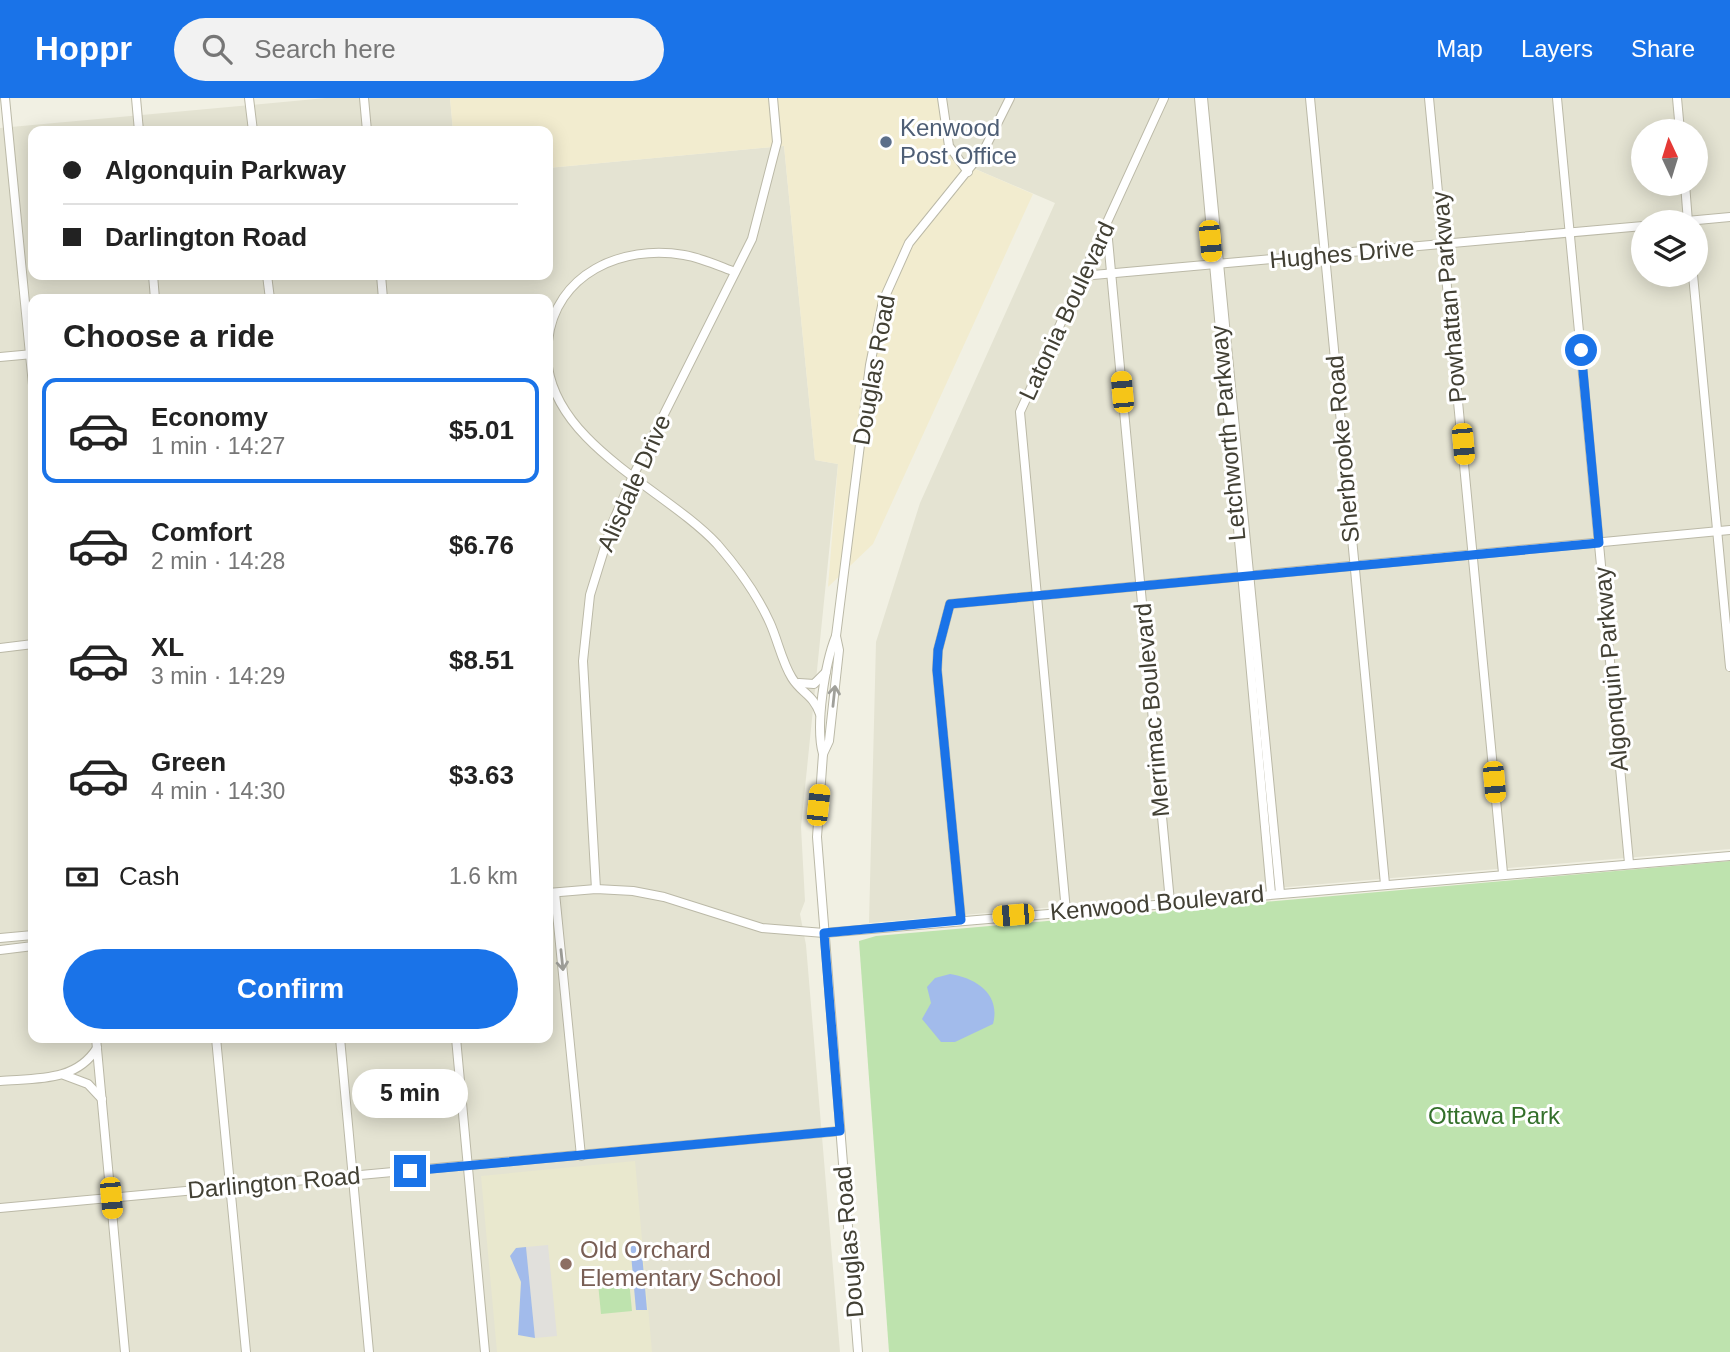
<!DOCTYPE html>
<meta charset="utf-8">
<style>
body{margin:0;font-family:Helvetica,sans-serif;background:#f2f2f2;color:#222;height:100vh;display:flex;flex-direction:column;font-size:26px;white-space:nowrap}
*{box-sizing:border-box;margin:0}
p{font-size:23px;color:#767676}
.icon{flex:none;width:38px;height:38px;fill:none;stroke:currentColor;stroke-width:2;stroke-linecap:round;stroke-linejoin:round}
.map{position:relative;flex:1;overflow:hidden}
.side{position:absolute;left:28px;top:196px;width:525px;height:749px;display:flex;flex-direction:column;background:#fff;border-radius:14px;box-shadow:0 4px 18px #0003}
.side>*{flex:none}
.guide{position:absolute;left:28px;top:28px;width:525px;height:154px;border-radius:14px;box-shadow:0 4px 18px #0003;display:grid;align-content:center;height:154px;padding:0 35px;background:#fff}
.needle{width:46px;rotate:356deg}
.controls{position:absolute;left:1631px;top:21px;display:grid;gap:14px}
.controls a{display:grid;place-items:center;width:77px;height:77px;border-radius:50%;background:#fff;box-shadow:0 4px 18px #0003;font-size:35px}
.end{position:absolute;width:32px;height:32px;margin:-16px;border:9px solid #1a73e8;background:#fff;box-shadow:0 0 0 4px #fff}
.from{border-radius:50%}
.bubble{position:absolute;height:49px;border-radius:24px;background:#fff;box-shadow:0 4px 18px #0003;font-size:23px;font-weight:800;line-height:49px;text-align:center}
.car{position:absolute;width:21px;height:42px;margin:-21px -10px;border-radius:9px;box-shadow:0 0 5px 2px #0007;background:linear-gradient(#f5c518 24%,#345 0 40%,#f5c518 0 76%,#345 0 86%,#f5c518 0)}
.guide b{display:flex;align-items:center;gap:24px;height:66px;font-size:26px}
.guide b+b{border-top:2px solid #e0e0e0}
.guide i{width:18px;height:18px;background:#222}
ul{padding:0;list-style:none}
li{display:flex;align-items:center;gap:21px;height:105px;margin:0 14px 10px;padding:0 21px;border:4px solid transparent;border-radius:14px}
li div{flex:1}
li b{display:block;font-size:26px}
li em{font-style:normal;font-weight:800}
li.selected{border-color:#1a73e8}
li>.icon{width:63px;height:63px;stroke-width:1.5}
h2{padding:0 35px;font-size:32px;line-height:84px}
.pay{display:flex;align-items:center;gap:18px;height:77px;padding:0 35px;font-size:26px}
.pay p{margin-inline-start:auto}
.primary-button{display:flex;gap:14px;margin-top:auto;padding:14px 35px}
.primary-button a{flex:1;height:80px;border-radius:42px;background:#1a73e8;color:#fff;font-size:28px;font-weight:800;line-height:80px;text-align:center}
header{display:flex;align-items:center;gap:42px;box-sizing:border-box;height:98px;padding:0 35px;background:#1a73e8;color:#fff}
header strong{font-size:33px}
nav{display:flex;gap:38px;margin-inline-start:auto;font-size:24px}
.search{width:490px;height:63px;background:#f2f2f2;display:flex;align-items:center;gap:18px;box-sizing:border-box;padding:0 24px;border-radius:38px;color:#767676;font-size:26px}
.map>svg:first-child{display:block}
</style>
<header>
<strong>Hoppr</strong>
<div class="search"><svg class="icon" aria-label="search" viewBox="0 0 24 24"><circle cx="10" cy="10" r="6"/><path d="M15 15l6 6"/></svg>Search here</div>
<nav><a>Map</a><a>Layers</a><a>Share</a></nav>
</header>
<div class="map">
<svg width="1730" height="1254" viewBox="0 0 1730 1254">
<rect width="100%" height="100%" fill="#f1f0e3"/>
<g fill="#e4e3d2" fill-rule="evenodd">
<path d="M326 0H450L453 33H33V177H548V70L784 48 815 362 838 366 801 729 805 803 800 816 806 847 840 1254H0V30ZM33 201H548V940H33Z"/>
<path d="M946 0H1730V751L869 825 876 544 920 405 1055 105 952 61ZM1643 33H1696V86H1643ZM1643 124H1696V177H1643Z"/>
</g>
<path fill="#f2eccf" d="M450 0H946L952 61 1033 96 873 446 828 489 838 366 815 362 784 48 548 70V33H453Z"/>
<path fill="#e9e8ce" d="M635 1063 652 1254H497L481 1078Z"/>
<g fill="#bee3ae">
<path d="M1730 763V1254H889L859 843 876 838Z"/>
<path d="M628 1172 632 1213 601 1216 597 1175Z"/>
</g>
<path fill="#e1e0dc" d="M548 1147 557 1238 535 1240 526 1149Z"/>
<g fill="#a2bbeb">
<path d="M950 876C976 880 1001 896 993 926L955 944H941L922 921 931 905 927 889 935 880Z"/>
<path d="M641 1144 647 1212H636L630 1145Z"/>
<path d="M526 1149 535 1240 518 1237 521 1184 510 1158 516 1150Z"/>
</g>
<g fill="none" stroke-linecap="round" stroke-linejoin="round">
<g stroke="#bbb9a7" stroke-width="10">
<g id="minor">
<path d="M5 0 33 287"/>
<path d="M136 0 139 33"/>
<path d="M249 0 253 33"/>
<path d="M364 0 367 33"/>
<path d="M942 0 949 48 968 74"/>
<path d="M1199 0 1271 795"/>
<path d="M1203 0 1280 795"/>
<path d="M1310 0 1385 786"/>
<path d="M1429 0 1503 775"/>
<path d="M1557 0 1629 765"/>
<path d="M1677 0 1680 33"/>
<path d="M1685 86 1688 124"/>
<path d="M1676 124 1730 119"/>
<path d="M1107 131 1170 804"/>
<path d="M153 177 155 201"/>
<path d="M267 177 270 201"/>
<path d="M381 177 383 201"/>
<path d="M1693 177 1730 569"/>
<path d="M1082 178 1643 128"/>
<path d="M548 243C555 176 622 146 684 157 702 160 719 168 735 174"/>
<path d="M0 259 33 256"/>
<path d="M548 269C560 349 666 392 717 446 738 470 757 496 770 525 778 543 782 564 792 580 802 596 813 596 820 616"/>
<path d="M836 538 839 552 829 643 823 656 817 739 858 1254"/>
<path d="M0 550 33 546"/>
<path d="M799 585 814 586 826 574"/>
<path d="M823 656C815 628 825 565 836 538L870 267 883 203 909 145 984 52 1010 0"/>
<path d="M596 791 583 563 590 497 612 426 633 378 752 141 777 44 773 0"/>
<path d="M548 795 596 791 633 793 664 799 762 830 824 835 1730 758"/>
<path d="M555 795 581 1058"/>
<path d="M1066 813 1020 314 1164 0"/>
<path d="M961 822 937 572 938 552 950 506 1730 432"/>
<path d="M0 840 33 837"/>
<path d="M0 852 33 848"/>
<path d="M96 940 125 1254"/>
<path d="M216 940 246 1254"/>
<path d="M340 940 369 1254"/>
<path d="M456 940 485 1254"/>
<path d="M64 977 88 986 102 1001"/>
<path d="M0 983C36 980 76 984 97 950"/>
<path d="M0 1110 840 1033"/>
</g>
</g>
<use href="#minor" stroke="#fff" stroke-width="8"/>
</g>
<defs><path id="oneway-shaft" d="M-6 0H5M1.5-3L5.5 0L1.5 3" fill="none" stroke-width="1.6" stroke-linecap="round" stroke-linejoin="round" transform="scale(1.75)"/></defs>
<g stroke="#a0a09a">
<use href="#oneway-shaft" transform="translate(834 598) rotate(-84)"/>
<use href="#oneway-shaft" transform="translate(562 862) rotate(84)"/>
</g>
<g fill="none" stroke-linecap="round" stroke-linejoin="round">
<path stroke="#1a73e8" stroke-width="9" d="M410 1073 840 1033 824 835 961 822 937 572 938 552 950 506 1599 445 1581 252"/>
</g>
<circle fill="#5c6f8a" stroke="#fff" stroke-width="2.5" cx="886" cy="44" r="7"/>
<circle fill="#8d6e63" stroke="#fff" stroke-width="2.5" cx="566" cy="1166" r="7"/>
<g text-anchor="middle" stroke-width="6" stroke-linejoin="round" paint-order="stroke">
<g font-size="24" fill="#4e5e75" stroke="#fff" text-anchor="start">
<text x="900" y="38">Kenwood<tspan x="900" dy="28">Post Office</tspan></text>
</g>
<g font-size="24" fill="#424034" stroke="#fff">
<text transform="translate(1342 156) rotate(-5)" y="8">Hughes Drive</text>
<text transform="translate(1449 199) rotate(-95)" y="8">Powhattan Parkway</text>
<text transform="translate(1067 213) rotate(-65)" y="8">Latonia Boulevard</text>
<text transform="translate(874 272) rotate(-80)" y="8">Douglas Road</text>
<text transform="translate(1228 335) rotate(-95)" y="8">Letchworth Parkway</text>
<text transform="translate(1343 351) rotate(-95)" y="8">Sherbrooke Road</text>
<text transform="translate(634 385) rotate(-66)" y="8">Alisdale Drive</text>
<text transform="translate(1611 571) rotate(-95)" y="8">Algonquin Parkway</text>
<text transform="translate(1152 612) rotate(-95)" y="8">Merrimac Boulevard</text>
<text transform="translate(1157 805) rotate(-5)" y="8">Kenwood Boulevard</text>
<text transform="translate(274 1085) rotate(-5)" y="8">Darlington Road</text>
<text transform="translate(849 1144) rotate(-95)" y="8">Douglas Road</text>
</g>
<g font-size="24" fill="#34702b" stroke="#fff">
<text x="1494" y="1026">Ottawa Park</text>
</g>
<g font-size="24" fill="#785e54" stroke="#fff" text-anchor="start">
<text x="580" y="1160">Old Orchard<tspan x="580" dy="28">Elementary School</tspan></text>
</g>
</g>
</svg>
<div class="controls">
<a><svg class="needle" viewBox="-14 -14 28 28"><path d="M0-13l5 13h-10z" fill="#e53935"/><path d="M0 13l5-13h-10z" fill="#767676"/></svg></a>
<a><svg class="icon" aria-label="layers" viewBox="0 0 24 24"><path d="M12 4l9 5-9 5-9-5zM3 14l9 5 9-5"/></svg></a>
</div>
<i class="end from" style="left:1581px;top:252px"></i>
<i class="end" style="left:410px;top:1073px"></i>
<div class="bubble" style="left:352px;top:971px;width:116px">5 min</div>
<i class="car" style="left:1210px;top:143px;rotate:175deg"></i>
<i class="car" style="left:1122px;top:294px;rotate:355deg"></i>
<i class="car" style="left:1463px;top:346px;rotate:175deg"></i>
<i class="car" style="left:1494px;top:684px;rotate:175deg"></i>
<i class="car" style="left:818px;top:707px;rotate:6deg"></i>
<i class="car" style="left:1013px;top:817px;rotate:265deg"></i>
<i class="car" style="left:111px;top:1100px;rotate:175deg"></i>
<div class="guide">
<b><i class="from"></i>Algonquin Parkway</b>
<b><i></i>Darlington Road</b>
</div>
<section class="side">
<h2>Choose a ride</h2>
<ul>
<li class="selected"><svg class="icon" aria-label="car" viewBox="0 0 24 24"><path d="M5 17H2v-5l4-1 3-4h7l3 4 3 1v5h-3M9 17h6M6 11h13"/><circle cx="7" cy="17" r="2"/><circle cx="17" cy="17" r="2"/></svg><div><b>Economy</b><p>1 min · 14:27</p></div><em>$5.01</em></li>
<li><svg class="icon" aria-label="car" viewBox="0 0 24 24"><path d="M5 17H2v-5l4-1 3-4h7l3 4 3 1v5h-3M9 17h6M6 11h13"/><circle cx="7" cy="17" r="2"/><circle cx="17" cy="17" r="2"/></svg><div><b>Comfort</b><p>2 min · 14:28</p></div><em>$6.76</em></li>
<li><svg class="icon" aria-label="car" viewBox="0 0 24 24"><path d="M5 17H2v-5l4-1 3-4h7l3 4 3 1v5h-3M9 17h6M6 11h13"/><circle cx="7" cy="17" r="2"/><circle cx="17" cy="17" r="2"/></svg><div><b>XL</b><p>3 min · 14:29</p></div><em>$8.51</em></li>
<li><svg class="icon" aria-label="car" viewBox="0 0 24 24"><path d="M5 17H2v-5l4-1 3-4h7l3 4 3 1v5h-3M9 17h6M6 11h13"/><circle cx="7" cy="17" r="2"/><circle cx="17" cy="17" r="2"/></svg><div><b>Green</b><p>4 min · 14:30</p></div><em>$3.63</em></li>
</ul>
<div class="pay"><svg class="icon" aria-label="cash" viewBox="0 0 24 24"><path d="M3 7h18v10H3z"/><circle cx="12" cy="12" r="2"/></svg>Cash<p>1.6 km</p></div>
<div class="primary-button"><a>Confirm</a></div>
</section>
</div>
